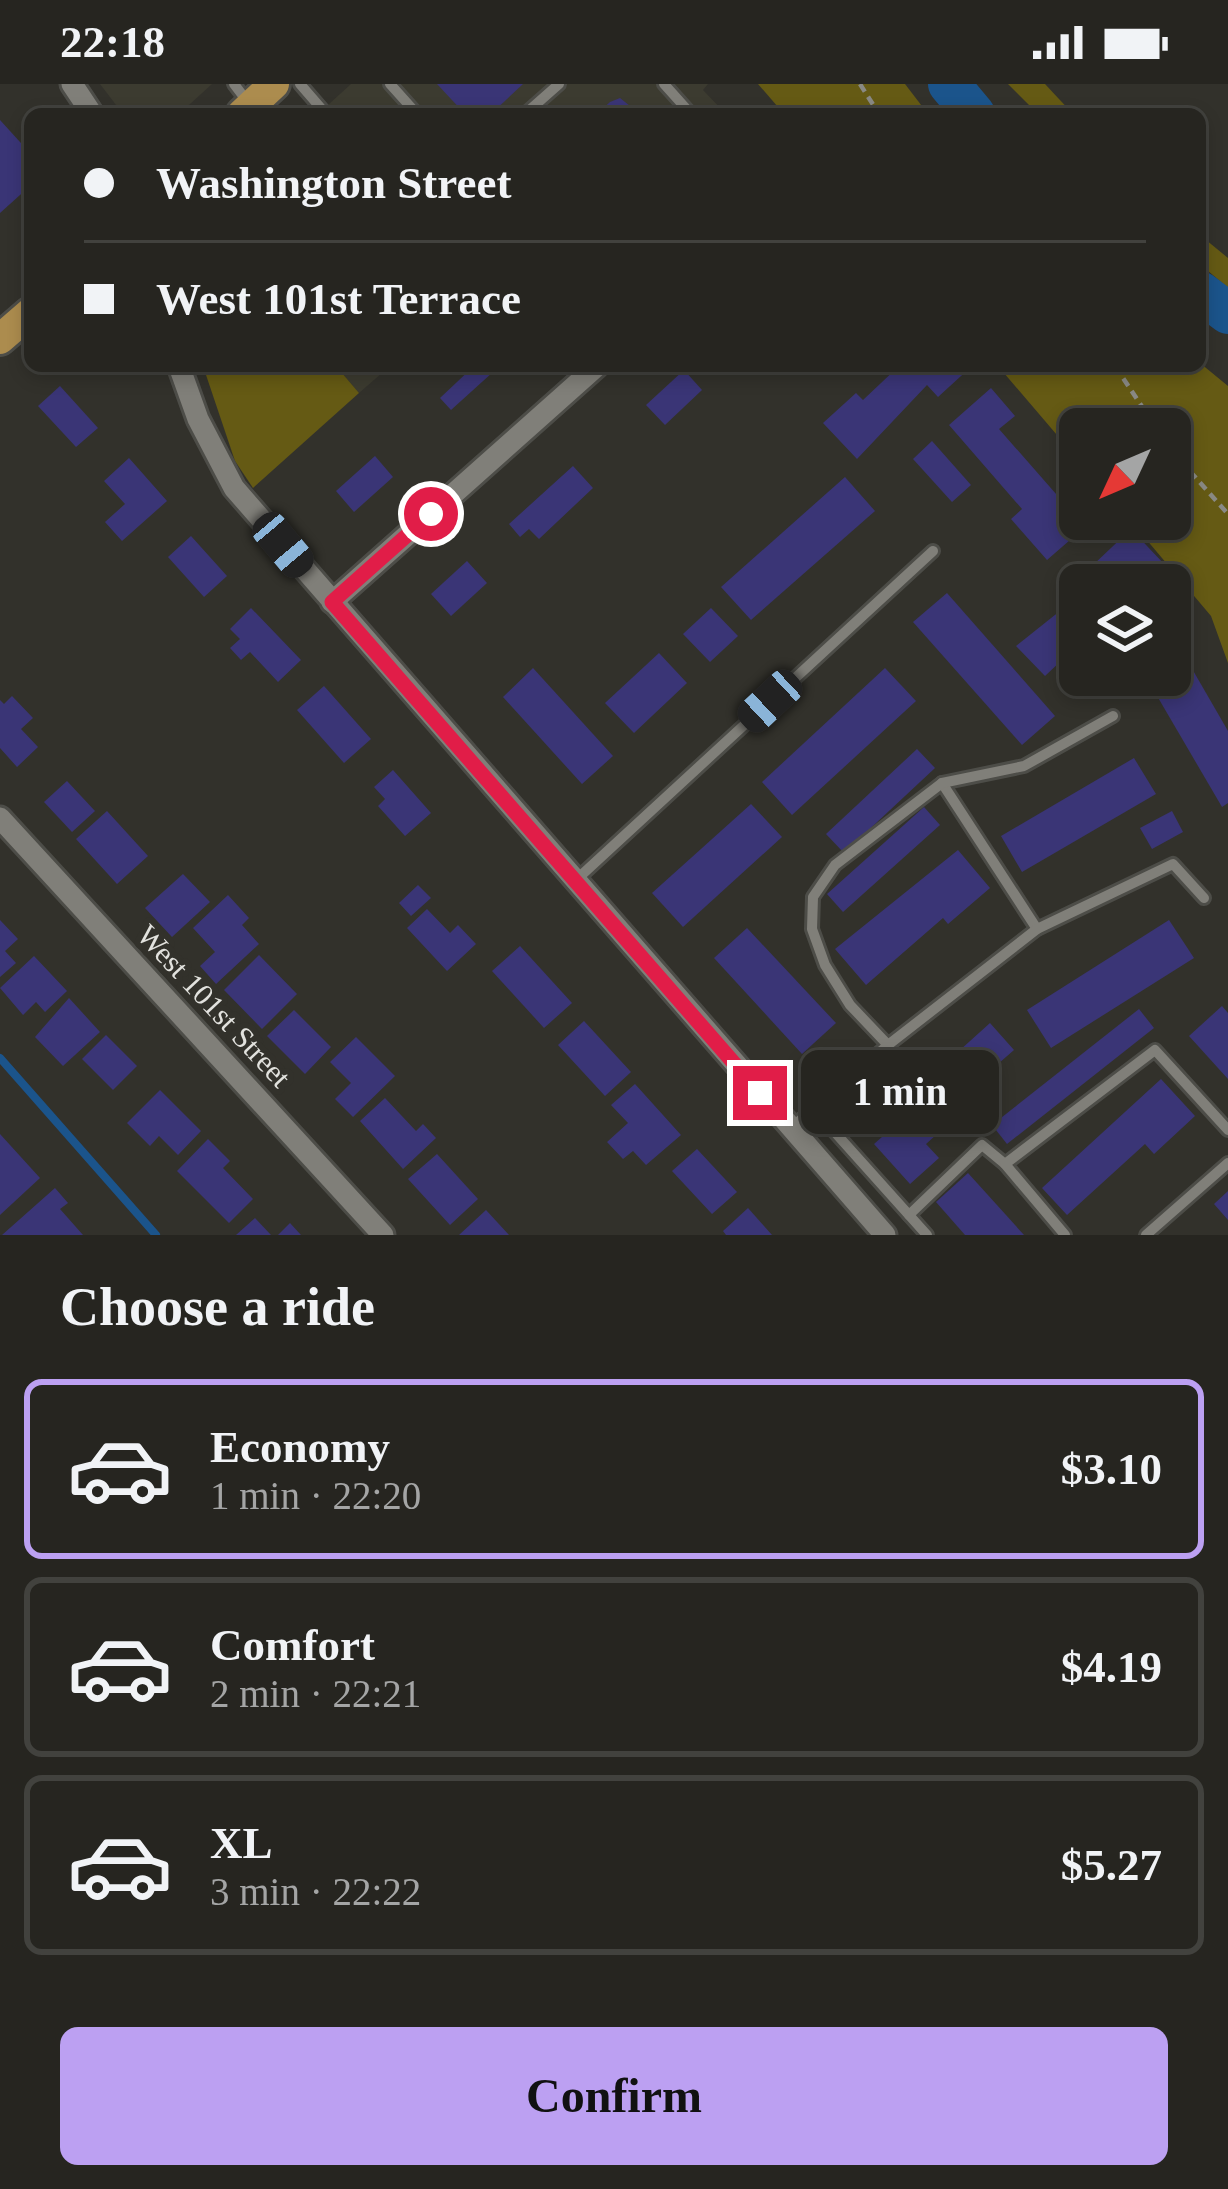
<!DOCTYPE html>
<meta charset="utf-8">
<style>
body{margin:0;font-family:Georgia,serif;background:#2e2d29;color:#f1f3f6;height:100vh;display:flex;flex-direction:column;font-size:45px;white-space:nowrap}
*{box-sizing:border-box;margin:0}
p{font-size:39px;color:#a4a5a5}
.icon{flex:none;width:66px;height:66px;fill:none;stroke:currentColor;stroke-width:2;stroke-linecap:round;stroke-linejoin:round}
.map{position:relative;height:1151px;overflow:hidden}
.side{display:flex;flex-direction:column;background:#262520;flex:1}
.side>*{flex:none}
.banner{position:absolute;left:24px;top:24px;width:1182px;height:264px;border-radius:18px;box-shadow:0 6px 18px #0003,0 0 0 3px #42423e;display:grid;align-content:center;height:264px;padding:0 60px;background:#262520}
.needle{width:78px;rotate:226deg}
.tools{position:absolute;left:1059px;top:324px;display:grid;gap:24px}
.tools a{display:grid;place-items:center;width:132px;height:132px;border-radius:18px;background:#262520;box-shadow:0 6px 18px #0003,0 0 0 3px #42423e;font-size:60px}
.end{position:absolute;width:54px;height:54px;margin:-27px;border:15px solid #e11d48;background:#fff;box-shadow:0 0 0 6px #fff}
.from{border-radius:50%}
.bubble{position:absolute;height:84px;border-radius:18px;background:#262520;box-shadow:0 6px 18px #0003,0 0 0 3px #42423e;font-size:39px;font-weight:600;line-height:84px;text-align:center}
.car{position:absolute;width:36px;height:72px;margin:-36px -18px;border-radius:15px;box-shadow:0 0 9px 3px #0007;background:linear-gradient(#222 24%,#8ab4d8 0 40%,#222 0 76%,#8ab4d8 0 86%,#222 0)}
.banner b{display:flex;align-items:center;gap:42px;height:114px;font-size:45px}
.banner b+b{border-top:3px solid #42423e}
.banner i{width:30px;height:30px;background:#f1f3f6}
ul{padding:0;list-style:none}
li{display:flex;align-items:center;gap:36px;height:180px;margin:0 24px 18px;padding:0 36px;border:6px solid #42423e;border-radius:18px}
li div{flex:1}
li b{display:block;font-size:45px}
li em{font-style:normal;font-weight:600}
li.current{border-color:#bca0f2}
li>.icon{width:108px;height:108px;stroke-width:1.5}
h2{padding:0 60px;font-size:54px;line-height:144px}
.action{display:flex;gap:24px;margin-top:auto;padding:24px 60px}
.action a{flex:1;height:138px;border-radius:18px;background:#bca0f2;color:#111;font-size:48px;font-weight:600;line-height:138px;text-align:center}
.status{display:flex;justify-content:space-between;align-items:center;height:84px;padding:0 60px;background:#262520;direction:ltr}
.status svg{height:33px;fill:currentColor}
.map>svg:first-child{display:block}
</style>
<div class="status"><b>22:18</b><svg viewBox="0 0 49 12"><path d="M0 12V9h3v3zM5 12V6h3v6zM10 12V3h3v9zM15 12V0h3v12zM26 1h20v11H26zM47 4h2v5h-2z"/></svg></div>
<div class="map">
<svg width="1228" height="1151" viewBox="0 0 1228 1151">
<rect width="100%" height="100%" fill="#32312b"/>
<g fill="#3c3b30">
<path d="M100 0H212L179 30H123Z"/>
<path d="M351 0H708L703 6 726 30H318Z"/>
<path d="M336 282H390L359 309Z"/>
</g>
<g fill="#655a14">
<path d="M758 0H905L928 30H784Z"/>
<path d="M1008 0H1045L1073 30H1038Z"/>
<path d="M1200 151 1228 174V204L1200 180Z"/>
<path d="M1200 279 1228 302V579L1211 532 1129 435H1170V345H1080V378L998 282Z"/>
<path d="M203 282H336L359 309 253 404 235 377Z"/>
</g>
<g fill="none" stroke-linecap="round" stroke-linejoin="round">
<path stroke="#1b548b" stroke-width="8" d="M0 974 156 1151"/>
<g stroke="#1b548b" stroke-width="42">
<path d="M949 0 974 30"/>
<path d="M1200 208 1228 229"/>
</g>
</g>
<g fill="#3a3576">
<path d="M437 0H523L491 30H465Z"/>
<path d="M620 14 640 30H597L610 18Z"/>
<path d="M0 36 30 69V102L0 129Z"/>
<path d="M474 282 493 288 451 326 440 314Z"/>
<path d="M899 282H972L938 313 927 301 857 375 823 339 856 309 863 316Z"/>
<path d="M684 286 702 306 665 341 646 321Z"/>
<path d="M60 302 98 344 76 363 38 322Z"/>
<path d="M991 304 1015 332 999 345 1085 443 1047 476 1011 435 1022 425 949 341Z"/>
<path d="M932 357 971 401 952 418 913 375Z"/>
<path d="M375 372 393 393 354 428 336 407Z"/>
<path d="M129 374 167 417 122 457 105 438 125 420 104 397Z"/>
<path d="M573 382 593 404 539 455 529 445 520 453 509 440Z"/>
<path d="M845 393 875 427 751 536 721 503Z"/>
<path d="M1131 445 1164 480 1142 501H1091L1101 491 1092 482Z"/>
<path d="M191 452 227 492 204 513 168 473Z"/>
<path d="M467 477 487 499 451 532 431 510Z"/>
<path d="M947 509 1055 632 1022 661 913 538Z"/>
<path d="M1080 511V559L1045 592 1016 562Z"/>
<path d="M251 524 301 576 278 598 250 568 241 576 230 564 240 555 230 545Z"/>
<path d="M711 524 738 552 710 578 683 550Z"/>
<path d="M659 569 687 599 634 649 605 619Z"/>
<path d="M1191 583 1228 647V719L1222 723 1153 605Z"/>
<path d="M533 584 613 672 582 700 503 613Z"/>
<path d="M885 584 916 617 792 731 762 698Z"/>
<path d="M324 602 371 655 344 679 297 626Z"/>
<path d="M12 612 33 634 21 645 38 663 17 683 0 664V616L4 620Z"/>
<path d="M917 665 935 684 844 769 826 750Z"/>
<path d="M1134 674 1156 710 1022 788 1001 752Z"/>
<path d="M393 686 431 729 405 752 378 722 385 715 374 703Z"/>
<path d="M67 697 95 727 72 748 44 718Z"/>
<path d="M751 720 782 753 683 843 652 809Z"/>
<path d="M924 723 940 741 843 828 827 810Z"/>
<path d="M107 727 148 772 117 800 76 755Z"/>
<path d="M1172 727 1183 748 1152 765 1140 744Z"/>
<path d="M958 766 990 804 948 840 943 834 866 901 835 865Z"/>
<path d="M183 790 210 818 172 853 145 824Z"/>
<path d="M418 801 431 814 411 832 399 819Z"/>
<path d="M228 811 249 834 242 841 259 860 216 900 200 882 215 868 193 844Z"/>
<path d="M427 825 450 849 458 841 476 860 447 887 407 844Z"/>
<path d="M0 836 18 855 5 867 16 879 0 893Z"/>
<path d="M1169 836 1194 874 1051 964 1027 926Z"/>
<path d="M747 844 836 939 802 970 714 874Z"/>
<path d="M520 862 572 919 544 944 492 887Z"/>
<path d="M259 871 297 910 262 945 224 906Z"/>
<path d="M34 872 67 907 45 928 36 918 23 931 0 904Z"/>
<path d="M69 914 100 948 63 982 35 953Z"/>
<path d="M1222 922 1228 929V995L1189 952Z"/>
<path d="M1139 925 1154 944 1007 1060 992 1041Z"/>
<path d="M294 926 331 963 305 990 267 952Z"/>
<path d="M584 937 631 988 605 1012 558 961Z"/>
<path d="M990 939 1014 966 991 986 999 994 926 1060 939 1074 910 1100 874 1060 958 986 949 976Z"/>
<path d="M106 951 137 982 113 1006 82 975Z"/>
<path d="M356 953 395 992 353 1033 335 1015 351 999 330 978Z"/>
<path d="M1161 995 1195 1032 1154 1070 1145 1060 1067 1131 1042 1104Z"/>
<path d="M635 1000 681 1051 646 1081 633 1067 623 1075 607 1058 628 1039 611 1021Z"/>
<path d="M160 1006 201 1047 178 1071 159 1052 150 1062 127 1039Z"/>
<path d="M385 1014 416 1047 423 1040 436 1054 403 1085 360 1037Z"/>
<path d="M0 1050 40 1094 0 1131Z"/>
<path d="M208 1055 230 1077 223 1084 253 1115 229 1139 177 1087Z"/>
<path d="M697 1065 737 1108 712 1130 672 1087Z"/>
<path d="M437 1070 478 1115 450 1141 408 1095Z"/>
<path d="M968 1089 1024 1151H965L936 1118Z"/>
<path d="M55 1104 68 1119 60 1125 83 1151H2Z"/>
<path d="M1228 1107V1136L1214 1120Z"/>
<path d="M748 1124 772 1151H726L723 1147Z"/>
<path d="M486 1126 509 1151H459Z"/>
<path d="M255 1134 271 1151H236Z"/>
<path d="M290 1139 301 1151H278Z"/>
</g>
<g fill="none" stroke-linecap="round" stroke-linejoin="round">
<g stroke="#4d4d48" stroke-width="16">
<g id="service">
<path d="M234 0 250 21"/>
<path d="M300 0 326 30"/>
<path d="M390 0 417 30"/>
<path d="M664 0 691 30"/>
<path d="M525 30 559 0"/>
<path d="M942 699 1037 845"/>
<path d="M575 797 933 467"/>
<path d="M888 961 850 921 825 881 812 845 813 813 835 781 942 699 1024 682 1113 632"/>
<path d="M814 1025 909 1131"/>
<path d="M791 1044 888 961 1037 845 1173 780 1204 814"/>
<path d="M927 1151 909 1131 982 1061 1005 1080"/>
<path d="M1065 1151 1005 1080 1155 966 1228 1046"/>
<path d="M1146 1151 1228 1079"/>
</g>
</g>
<g stroke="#4d4d48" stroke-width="27">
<g id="minor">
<path d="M72 0 92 30"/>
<path d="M179 282 198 335 234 404 885 1151"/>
<path d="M332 518 597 282"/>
<path d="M0 734 383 1151"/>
</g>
</g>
<g stroke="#4d4d48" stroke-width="36">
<g id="primary">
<path d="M242 30 274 0"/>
<path d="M0 255 30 229"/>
</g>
</g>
<g stroke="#898984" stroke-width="4.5" stroke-dasharray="9 6" stroke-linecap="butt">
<path d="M860 0 879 30"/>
<path d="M1115 282 1157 345"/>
<path d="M1170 365 1228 430"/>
</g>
<use href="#service" stroke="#807f79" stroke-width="10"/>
<use href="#minor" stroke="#807f79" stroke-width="21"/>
<use href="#primary" stroke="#ac8c4e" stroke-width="30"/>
</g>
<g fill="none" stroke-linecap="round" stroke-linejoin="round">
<path stroke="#e11d48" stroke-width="15" d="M431 430 332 518 760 1009"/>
</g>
<g text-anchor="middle" stroke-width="12" stroke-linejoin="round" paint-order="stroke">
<g font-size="30" fill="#e2e2de" stroke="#32312b">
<text transform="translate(214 922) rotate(47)" y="10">West 101st Street</text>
</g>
</g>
</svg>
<div class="tools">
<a><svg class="needle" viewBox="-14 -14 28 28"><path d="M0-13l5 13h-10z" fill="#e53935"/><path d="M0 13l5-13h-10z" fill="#a4a5a5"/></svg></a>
<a><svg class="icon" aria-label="layers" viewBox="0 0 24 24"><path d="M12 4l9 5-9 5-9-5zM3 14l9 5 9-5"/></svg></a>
</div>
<i class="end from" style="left:431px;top:430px"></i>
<i class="end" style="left:760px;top:1009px"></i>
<div class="bubble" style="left:801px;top:966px;width:198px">1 min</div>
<i class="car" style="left:283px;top:461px;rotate:140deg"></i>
<i class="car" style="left:770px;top:617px;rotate:227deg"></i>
<div class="banner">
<b><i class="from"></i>Washington Street</b>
<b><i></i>West 101st Terrace</b>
</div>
</div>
<section class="side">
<h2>Choose a ride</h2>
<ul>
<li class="current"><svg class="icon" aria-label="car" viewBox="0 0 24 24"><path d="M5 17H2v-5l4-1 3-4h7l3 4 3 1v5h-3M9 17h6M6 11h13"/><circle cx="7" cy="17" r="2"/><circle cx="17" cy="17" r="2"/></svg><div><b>Economy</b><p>1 min · 22:20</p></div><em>$3.10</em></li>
<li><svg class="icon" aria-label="car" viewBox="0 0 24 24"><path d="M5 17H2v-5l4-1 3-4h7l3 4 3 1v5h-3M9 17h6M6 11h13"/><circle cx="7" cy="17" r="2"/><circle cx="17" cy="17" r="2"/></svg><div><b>Comfort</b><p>2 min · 22:21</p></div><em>$4.19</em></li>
<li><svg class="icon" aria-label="car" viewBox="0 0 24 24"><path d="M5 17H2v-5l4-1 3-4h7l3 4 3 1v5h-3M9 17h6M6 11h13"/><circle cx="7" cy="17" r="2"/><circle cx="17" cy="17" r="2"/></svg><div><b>XL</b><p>3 min · 22:22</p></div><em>$5.27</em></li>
</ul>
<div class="action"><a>Confirm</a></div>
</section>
